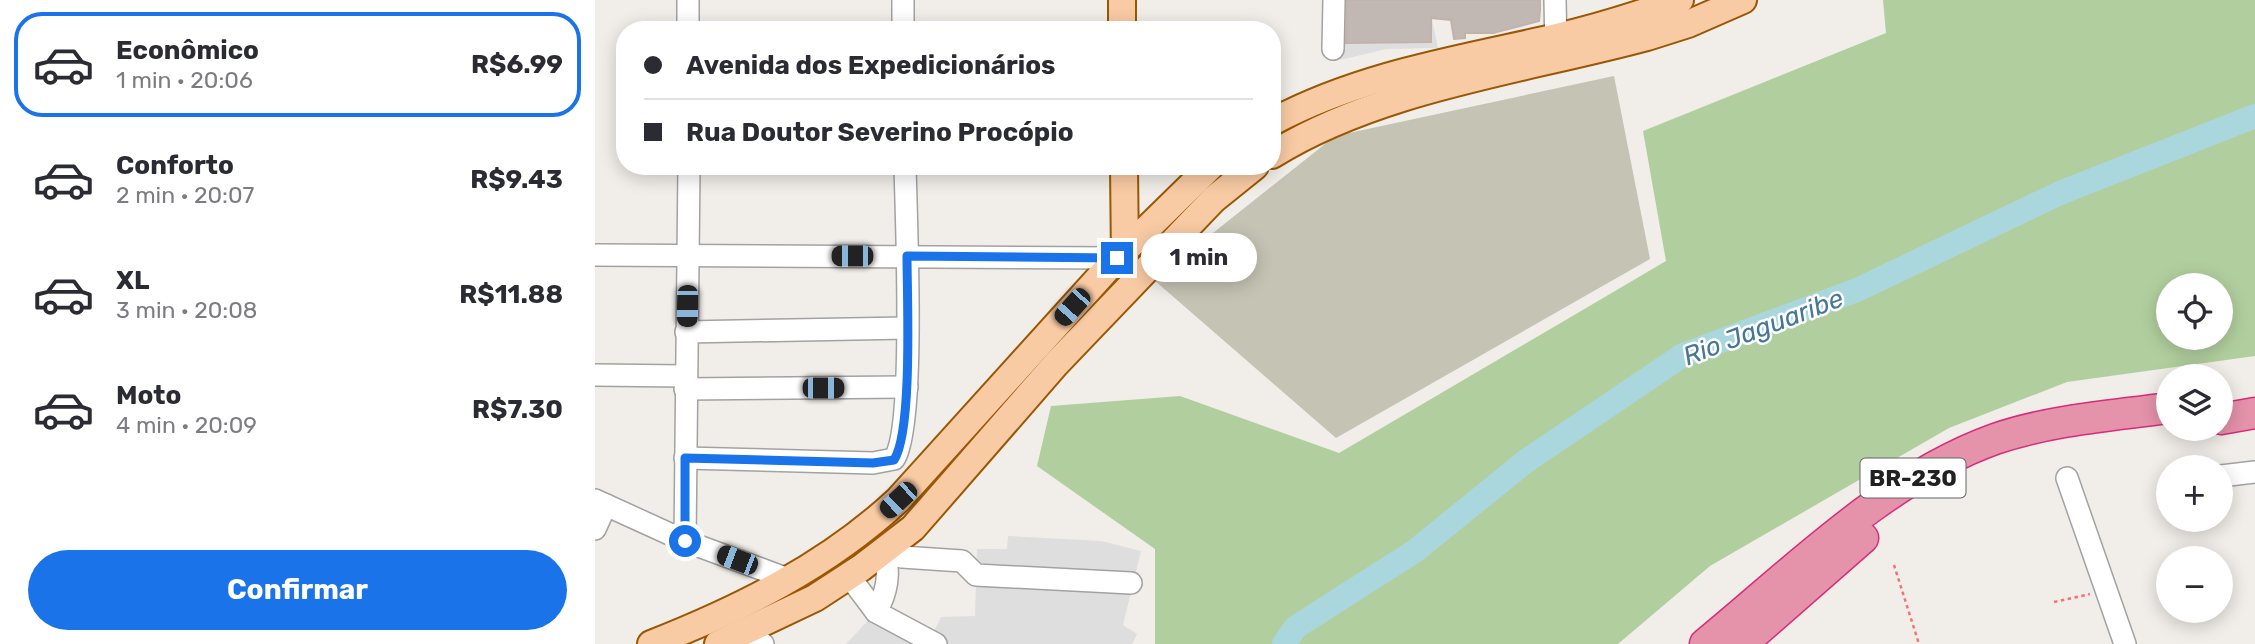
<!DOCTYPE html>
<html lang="pt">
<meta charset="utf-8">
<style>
body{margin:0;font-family:Rubik,sans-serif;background:#f2f2f3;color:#2b2b33;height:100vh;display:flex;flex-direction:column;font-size:26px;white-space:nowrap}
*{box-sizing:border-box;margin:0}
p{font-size:23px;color:#7c7c81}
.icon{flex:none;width:38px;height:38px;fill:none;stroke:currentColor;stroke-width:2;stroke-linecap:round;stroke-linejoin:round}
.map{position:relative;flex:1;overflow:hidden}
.panel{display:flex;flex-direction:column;background:#fff;width:595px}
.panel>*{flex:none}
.guide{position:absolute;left:21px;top:21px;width:665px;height:154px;border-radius:28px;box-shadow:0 4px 18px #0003;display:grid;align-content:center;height:154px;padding:0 28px;background:#fff}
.fabs{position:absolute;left:1561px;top:273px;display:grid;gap:14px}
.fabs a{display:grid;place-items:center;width:77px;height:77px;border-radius:50%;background:#fff;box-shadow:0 4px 18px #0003;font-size:35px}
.end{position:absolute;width:32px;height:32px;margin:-16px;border:9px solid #1a73e8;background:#fff;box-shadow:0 0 0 4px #fff}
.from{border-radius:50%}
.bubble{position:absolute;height:49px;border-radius:24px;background:#fff;box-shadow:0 4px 18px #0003;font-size:23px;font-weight:700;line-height:49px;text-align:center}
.car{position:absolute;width:21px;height:42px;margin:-21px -10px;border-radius:9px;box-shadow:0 0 5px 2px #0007;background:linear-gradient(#222 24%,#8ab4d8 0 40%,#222 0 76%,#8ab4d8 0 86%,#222 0)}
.guide b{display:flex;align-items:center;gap:24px;height:66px;font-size:26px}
.guide b+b{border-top:2px solid #e1e1e2}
.guide i{width:18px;height:18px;background:#2b2b33}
ul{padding:12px 0 0;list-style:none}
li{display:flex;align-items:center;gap:21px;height:105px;margin:0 14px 10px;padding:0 14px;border:4px solid transparent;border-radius:28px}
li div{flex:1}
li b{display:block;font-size:26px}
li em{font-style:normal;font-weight:700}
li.on{border-color:#1a73e8}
li>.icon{width:63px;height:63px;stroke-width:1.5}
.action{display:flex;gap:14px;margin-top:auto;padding:14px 28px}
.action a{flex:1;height:80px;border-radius:42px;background:#1a73e8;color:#fff;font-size:28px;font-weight:700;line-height:80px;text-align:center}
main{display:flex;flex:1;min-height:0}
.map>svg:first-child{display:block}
</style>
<main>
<section class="panel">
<ul>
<li class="on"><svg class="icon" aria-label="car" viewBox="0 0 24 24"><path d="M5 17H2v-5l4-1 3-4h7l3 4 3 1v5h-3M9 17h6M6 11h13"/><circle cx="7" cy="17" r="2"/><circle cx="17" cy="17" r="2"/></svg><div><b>Econômico</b><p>1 min · 20:06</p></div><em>R$6.99</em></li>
<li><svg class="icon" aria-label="car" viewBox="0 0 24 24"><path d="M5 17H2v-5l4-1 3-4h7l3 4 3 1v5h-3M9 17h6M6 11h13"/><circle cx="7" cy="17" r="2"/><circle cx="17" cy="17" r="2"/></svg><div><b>Conforto</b><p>2 min · 20:07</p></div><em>R$9.43</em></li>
<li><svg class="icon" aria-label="car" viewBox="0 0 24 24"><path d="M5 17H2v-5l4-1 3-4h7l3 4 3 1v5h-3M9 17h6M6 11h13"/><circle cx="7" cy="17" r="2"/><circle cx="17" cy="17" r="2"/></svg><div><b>XL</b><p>3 min · 20:08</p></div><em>R$11.88</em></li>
<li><svg class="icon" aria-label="car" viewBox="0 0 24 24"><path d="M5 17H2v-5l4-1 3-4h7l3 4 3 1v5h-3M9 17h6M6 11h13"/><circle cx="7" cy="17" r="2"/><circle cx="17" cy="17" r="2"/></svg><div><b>Moto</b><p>4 min · 20:09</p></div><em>R$7.30</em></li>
</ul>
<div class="action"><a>Confirmar</a></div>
</section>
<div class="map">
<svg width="1660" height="644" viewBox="0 0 1660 644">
<rect width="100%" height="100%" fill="#f1ede8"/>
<g fill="#dfdede">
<path d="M747 0H833L843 48 791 49 745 60Z"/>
<path d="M413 536 506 541 546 551 528 625 542 634 537 644H251L281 612 334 641 346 617 380 616 382 549H412Z"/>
</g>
<path fill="#c5c3b3" d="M1019 76 1055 259 741 438 559 280 740 136Z"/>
<path fill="#b1cf9e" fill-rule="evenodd" d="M1288 0H1660V356L1472 382 1354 428 1115 566 1023 644H560V549L442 466 456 406 585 396 744 453 1071 261 1048 131 1291 33ZM1573 285H1626V338H1573Z"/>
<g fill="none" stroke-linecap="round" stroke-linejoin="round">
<path stroke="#aad7dd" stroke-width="24" d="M689 644 701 627 820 551 931 461 1088 355 1262 290 1465 193 1660 116"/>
</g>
<path fill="#c1b8b4" stroke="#c2b2aa" stroke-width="2" d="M752 0H945V10L944 21 898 33H870V38L859 39 856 20 836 18V42L751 43Z"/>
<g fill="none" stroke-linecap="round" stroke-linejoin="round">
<g stroke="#a2a2a2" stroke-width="24">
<g id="minor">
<path d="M93 0V30"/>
<path d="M308 0V30"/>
<path d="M960 0 961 50"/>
<path d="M738 49 739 0"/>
<path d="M0 255 522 258"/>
<path d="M91 332 312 328"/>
<path d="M0 375 90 376"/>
<path d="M90 389 312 387"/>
<path d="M90 458 278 463 299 459C321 428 311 216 310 166"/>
<path d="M1626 476 1660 472"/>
<path d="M1472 478 1530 644"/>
<path d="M0 500 90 541 193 579"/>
<path d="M0 529 11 505"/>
<path d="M90 541 94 166"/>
<path d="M288 552 307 557 367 561 381 575 536 583"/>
<path d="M254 576 281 612 341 644"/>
<path d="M281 612C291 595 297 571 288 552"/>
<path d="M152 631 168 644"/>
</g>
</g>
<g stroke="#995804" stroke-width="30">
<g id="major">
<path d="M527 0V30"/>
<path d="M677 122C765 75 861 60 958 38 1001 28 1043 15 1085 0"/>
<path d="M677 155C784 88 930 70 1052 37L1093 24 1148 0"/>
<path d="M529 166 530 259"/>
<path d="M56 644C145 609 232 566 303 500L522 258 616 166"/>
<path d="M123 644 220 598 266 568 318 528 461 364 619 199 660 166"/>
</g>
</g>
<g stroke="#d72d7a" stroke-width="33">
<g id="highway">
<path d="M1626 419 1660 413"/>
<path d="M1110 644C1199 571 1291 478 1400 439 1455 420 1516 416 1573 408"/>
<path d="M1147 644 1268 538"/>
</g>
</g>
<g stroke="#f67374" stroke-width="2.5" stroke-dasharray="3.5 3.5" stroke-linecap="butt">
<path d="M1299 565 1324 644"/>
<path d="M1459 602 1495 594"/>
</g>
<use href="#minor" stroke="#fff" stroke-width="21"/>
<use href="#major" stroke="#f9cba4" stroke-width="26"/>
<use href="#highway" stroke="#e592ab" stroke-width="30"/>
</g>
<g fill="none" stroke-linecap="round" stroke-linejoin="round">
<path stroke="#1a73e8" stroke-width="9" d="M90 541V458L278 463 299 460C318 431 312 296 312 256L522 258"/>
</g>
<g text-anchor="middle" stroke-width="5" stroke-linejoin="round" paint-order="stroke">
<rect fill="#fff" stroke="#646464" stroke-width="2" x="1265.5" y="458.5" width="105" height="39" rx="5"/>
<g font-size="23" font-weight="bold" fill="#212121">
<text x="1318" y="486">BR-230</text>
</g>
<g font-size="26" font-style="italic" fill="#467797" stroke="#fff">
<text transform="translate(1168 327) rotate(-21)" y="9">Rio Jaguaribe</text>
</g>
</g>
</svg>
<div class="fabs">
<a><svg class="icon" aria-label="locate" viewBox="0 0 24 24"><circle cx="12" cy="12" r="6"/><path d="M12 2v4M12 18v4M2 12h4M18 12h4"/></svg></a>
<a><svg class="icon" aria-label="layers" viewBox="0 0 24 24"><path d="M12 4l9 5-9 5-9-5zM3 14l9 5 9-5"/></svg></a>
<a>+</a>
<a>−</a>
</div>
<i class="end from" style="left:90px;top:541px"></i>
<i class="end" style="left:522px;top:258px"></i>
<div class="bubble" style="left:546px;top:233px;width:116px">1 min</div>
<i class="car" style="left:257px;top:256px;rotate:270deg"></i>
<i class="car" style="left:92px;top:306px;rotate:181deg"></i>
<i class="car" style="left:477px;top:307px;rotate:222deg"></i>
<i class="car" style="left:228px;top:388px;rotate:90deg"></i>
<i class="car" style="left:303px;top:500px;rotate:227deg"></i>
<i class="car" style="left:142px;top:560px;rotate:291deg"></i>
<div class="guide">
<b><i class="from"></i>Avenida dos Expedicionários</b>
<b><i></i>Rua Doutor Severino Procópio</b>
</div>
</div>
</main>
